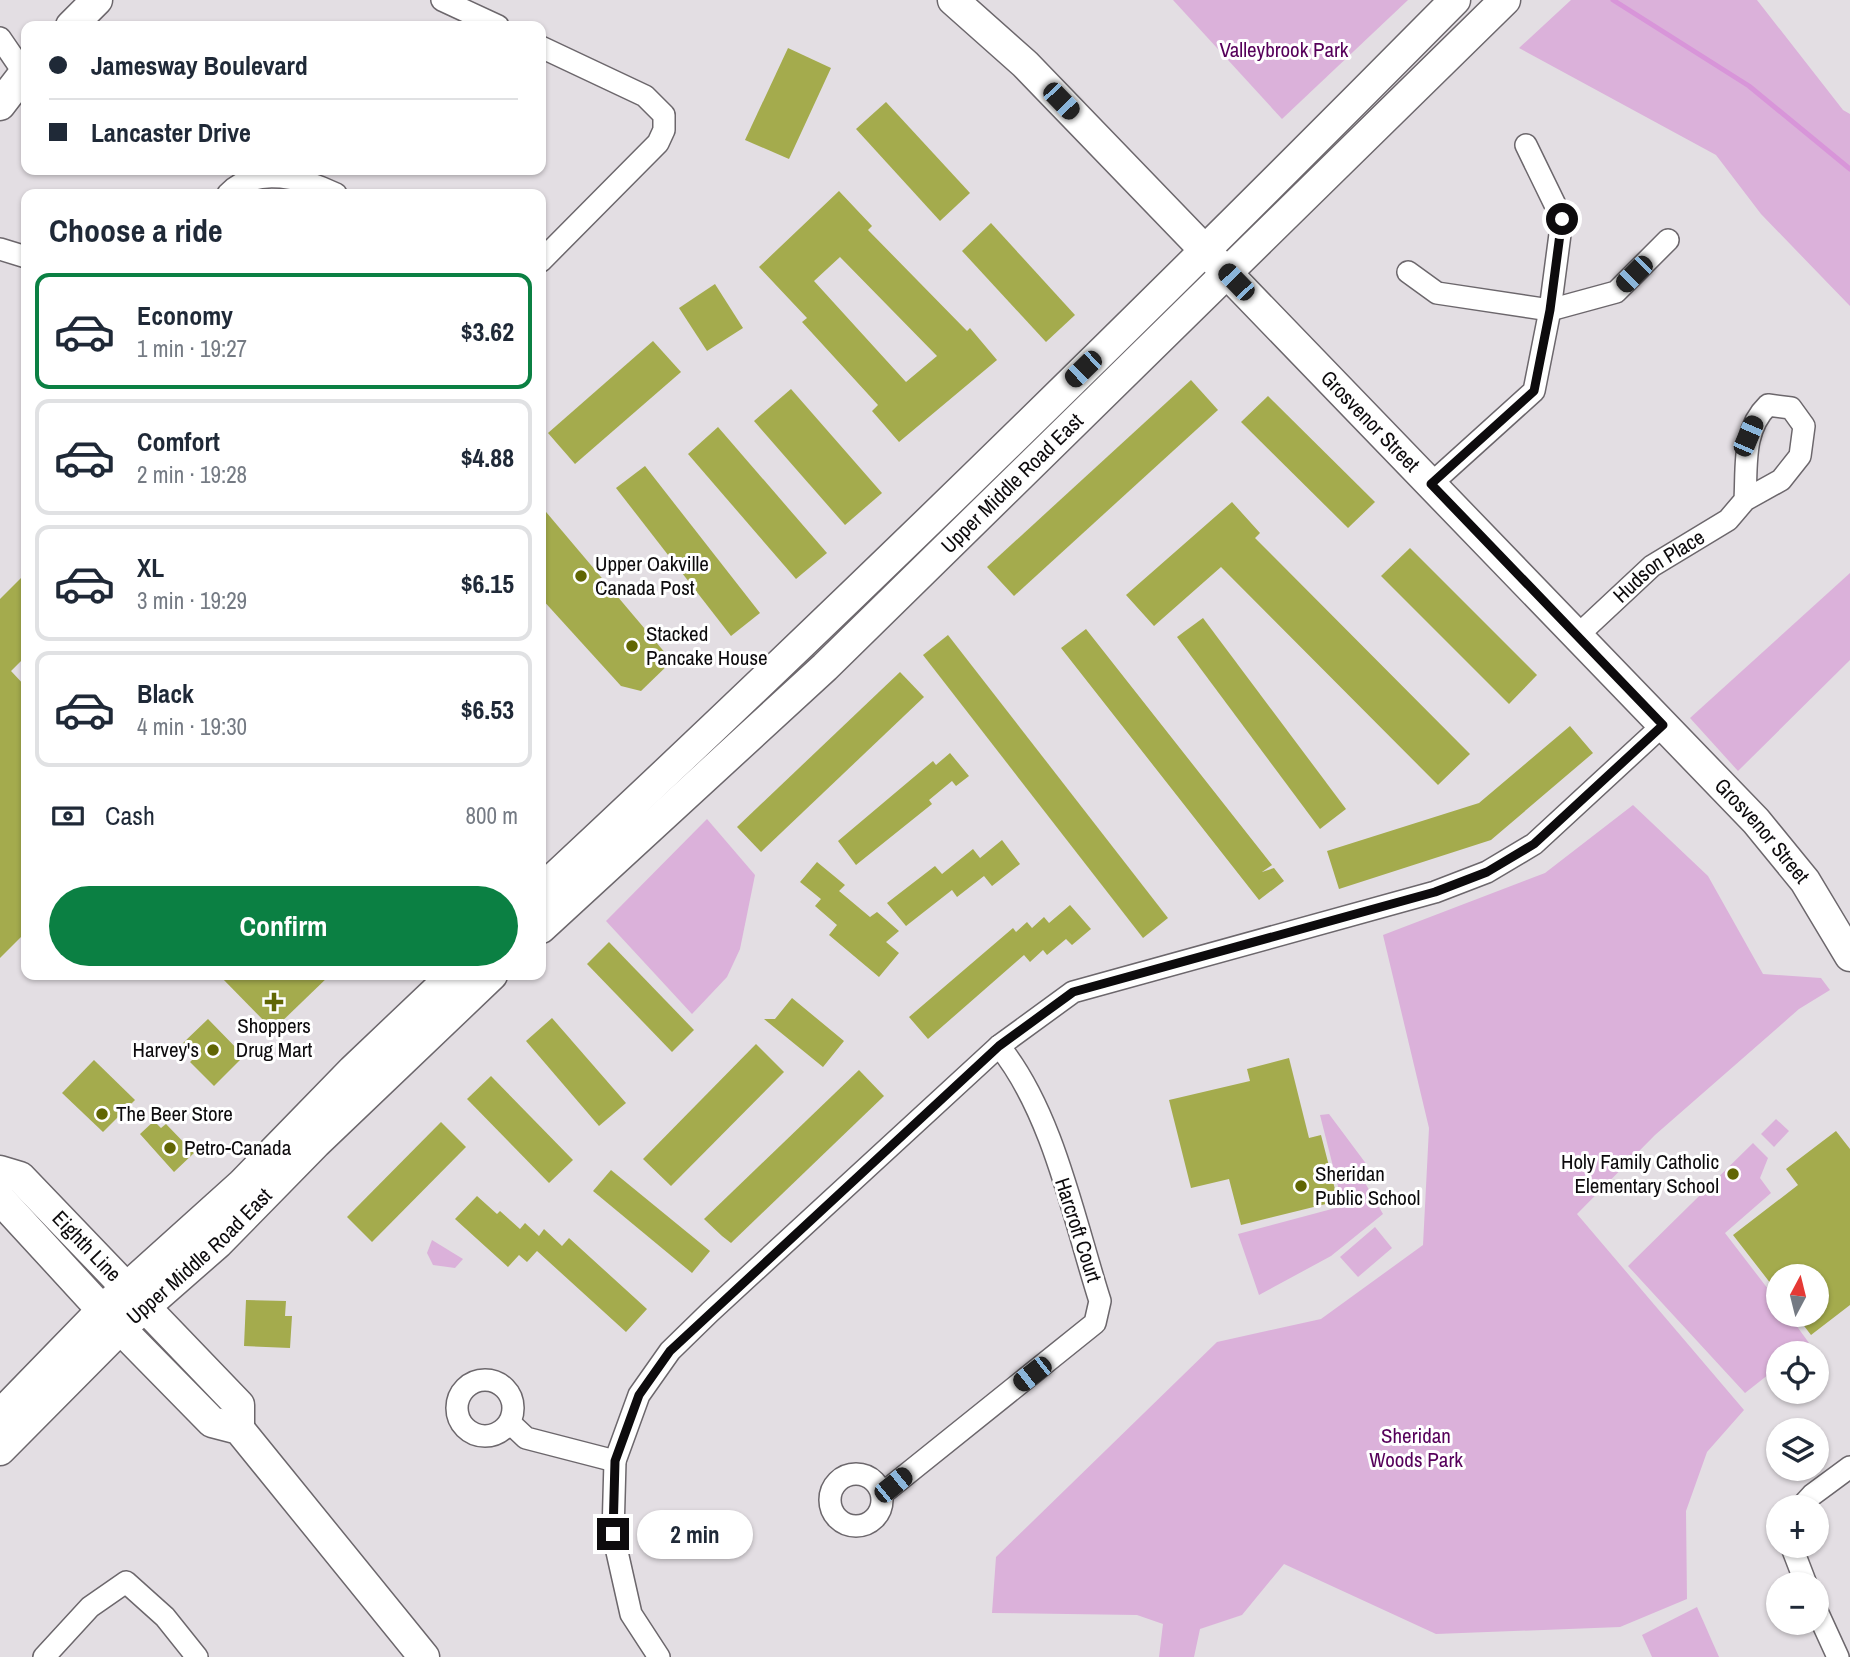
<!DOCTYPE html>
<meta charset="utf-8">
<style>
body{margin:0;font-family:"Archivo Narrow",sans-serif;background:#f2f2f3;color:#1f2937;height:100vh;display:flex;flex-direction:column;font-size:26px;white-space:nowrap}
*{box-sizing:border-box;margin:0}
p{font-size:23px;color:#747a83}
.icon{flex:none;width:38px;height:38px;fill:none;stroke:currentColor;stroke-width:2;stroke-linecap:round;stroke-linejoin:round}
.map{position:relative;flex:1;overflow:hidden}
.panel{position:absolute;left:21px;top:189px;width:525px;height:791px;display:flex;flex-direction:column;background:#fff;border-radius:14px;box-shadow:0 2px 5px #0004}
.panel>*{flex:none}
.top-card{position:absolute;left:21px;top:21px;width:525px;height:154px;border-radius:14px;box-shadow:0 2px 5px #0004;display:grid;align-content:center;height:154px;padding:0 28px;background:#fff}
.needle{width:46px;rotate:7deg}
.buttons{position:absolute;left:1766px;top:1264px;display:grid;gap:14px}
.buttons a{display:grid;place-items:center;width:63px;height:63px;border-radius:50%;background:#fff;box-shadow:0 2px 5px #0004;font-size:35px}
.end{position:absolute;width:32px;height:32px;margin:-16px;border:9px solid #0d0b0d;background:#fff;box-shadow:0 0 0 4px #fff}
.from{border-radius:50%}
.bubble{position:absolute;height:49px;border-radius:24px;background:#fff;box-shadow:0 2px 5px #0004;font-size:23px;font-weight:700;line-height:49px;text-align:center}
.car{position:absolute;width:21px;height:42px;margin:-21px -10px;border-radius:9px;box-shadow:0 0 5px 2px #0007;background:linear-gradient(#222 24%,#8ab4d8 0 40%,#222 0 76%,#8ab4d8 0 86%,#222 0)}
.top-card b{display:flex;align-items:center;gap:24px;height:66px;font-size:26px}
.top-card b+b{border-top:2px solid #e0e1e3}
.top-card i{width:18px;height:18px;background:#1f2937}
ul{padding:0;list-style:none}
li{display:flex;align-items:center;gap:21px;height:116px;margin:0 14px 10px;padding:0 14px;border:4px solid #e0e1e3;border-radius:14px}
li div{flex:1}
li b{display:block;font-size:26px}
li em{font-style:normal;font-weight:700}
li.on{border-color:#0b8043}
li>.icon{width:63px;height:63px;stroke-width:1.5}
h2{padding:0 28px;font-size:32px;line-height:84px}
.pay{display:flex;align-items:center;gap:18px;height:77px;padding:0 28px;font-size:26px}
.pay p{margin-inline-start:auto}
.action{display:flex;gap:14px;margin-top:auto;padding:14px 28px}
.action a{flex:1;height:80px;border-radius:42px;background:#0b8043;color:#fff;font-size:28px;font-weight:700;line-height:80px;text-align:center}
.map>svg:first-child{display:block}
</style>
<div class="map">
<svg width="1850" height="1657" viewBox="0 0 1850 1657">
<rect width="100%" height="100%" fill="#e3dee3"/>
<g fill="#dbb1da">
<path d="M1173 0H1408L1282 119Z"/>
<path d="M1571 0H1757L1843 110 1850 114V306L1761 214 1716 155 1519 48Z"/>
<path d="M1850 573V660L1738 771 1690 718Z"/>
<path d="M1633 805 1708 876 1763 974 1821 978 1830 990 1799 1009 1655 1135 1577 1214 1744 1410 1707 1452 1686 1511 1687 1599 1620 1627 1436 1634 1284 1564 1242 1615 1200 1629 1194 1657H1159L1163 1624 1137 1615 992 1613 996 1557 1217 1342 1321 1319 1423 1245 1429 1128 1383 935 1545 873Z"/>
<path d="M707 819 755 875 740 949 727 977 692 1014 606 921Z"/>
<path d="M1329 1114 1373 1173 1364 1181 1383 1214 1331 1256 1259 1295 1238 1234 1343 1206 1320 1115Z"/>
<path d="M1776 1119 1789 1131 1774 1147 1761 1134Z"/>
<path d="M1753 1143 1768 1158 1760 1178 1771 1193 1725 1233 1778 1302V1314H1788L1809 1343 1797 1353H1778V1367L1745 1393 1628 1266Z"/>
<path d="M1375 1227 1392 1248 1358 1277 1340 1257Z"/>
<path d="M432 1240 463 1259 455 1268 433 1265 427 1253Z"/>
<path d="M1697 1607 1719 1657H1652L1642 1635Z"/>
</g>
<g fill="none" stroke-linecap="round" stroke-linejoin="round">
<path stroke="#d895d9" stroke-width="5" d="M1613 0 1749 86 1850 169"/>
</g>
<g fill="#a4ab4d" fill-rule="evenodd">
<path d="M788 48 831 68 789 159 745 140Z"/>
<path d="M886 102 970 193 940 221 856 129Z"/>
<path d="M839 191 872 226 868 230 967 331 970 328 997 360 899 442 872 411 878 405 802 322 807 318 759 267ZM840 257 937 356 906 382 814 281Z"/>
<path d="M991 223 1075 315 1046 342 962 251Z"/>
<path d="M715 284 743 328 707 351 679 308Z"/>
<path d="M653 341 681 372 575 464 548 433Z"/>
<path d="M1191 380 1218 410 1014 596 987 567Z"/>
<path d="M791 389 882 493 845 525 754 421Z"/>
<path d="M1268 396 1375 502 1348 528 1241 422Z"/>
<path d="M718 427 827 553 796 579 688 454Z"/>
<path d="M645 466 760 613 731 636 616 488Z"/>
<path d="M1232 502 1260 533 1255 538 1470 754 1438 785 1221 567 1154 626 1126 595Z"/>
<path d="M541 506 672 661 641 691 621 686 541 598Z"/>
<path d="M1410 548 1537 675 1509 704 1381 576Z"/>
<path d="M26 573V656L11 671 26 687V932L0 958V599Z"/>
<path d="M1203 618 1346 809 1320 829 1177 637Z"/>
<path d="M1086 629 1272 865 1262 872 1274 868 1284 881 1259 900 1061 648Z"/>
<path d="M948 635 1168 918 1143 938 923 655Z"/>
<path d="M900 672 924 697 761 852 737 827Z"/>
<path d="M1570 726 1593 753 1491 840 1339 889 1327 851 1479 803Z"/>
<path d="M950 753 969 776 956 786 952 781 929 800 932 804 856 865 838 841 933 761 936 765Z"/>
<path d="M1002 840 1020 864 992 886 984 876 957 897 952 890 906 926 887 903 935 866 942 874 973 849 980 858Z"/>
<path d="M817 862 845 885 839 891 870 917 877 912 899 931 886 942 899 953 879 977 829 935 837 925 815 906 821 899 800 882Z"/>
<path d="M1070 905 1091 929 1072 945 1066 939 1047 955 1043 950 1030 962 1024 955 928 1039 909 1017 1013 928 1016 932 1027 922 1032 928 1044 917 1049 923Z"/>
<path d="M609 942 694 1030 672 1052 587 964Z"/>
<path d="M219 975H330L273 1030Z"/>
<path d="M792 998 844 1041 823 1067 764 1019H775Z"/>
<path d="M552 1018 626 1103 599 1126 526 1041Z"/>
<path d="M208 1019 244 1056 214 1086 190 1062 196 1056 183 1043Z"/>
<path d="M756 1044 784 1072 671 1186 643 1159Z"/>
<path d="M1289 1058 1309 1138 1321 1135 1338 1201 1241 1225 1229 1179 1191 1188 1169 1100 1250 1081 1247 1069Z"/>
<path d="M94 1060 135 1100 103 1132 62 1093Z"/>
<path d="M859 1070 884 1096 731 1243 722 1236 704 1219Z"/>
<path d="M491 1076 573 1160 549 1183 467 1099Z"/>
<path d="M154 1121 161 1128 166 1124 194 1153 174 1172 140 1134Z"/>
<path d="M441 1122 466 1147 372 1242 347 1217Z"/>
<path d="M1836 1131 1850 1149V1305L1811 1335 1795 1314H1816V1276H1778V1293L1733 1235 1798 1185 1786 1169Z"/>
<path d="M611 1170 710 1251 692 1273 593 1191Z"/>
<path d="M477 1196 497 1214 500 1211 520 1229 525 1223 539 1236 544 1229 562 1246 569 1238 647 1309 626 1332 537 1251 527 1262 519 1255 508 1267 455 1219Z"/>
<path d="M246 1300 286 1301 285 1316H292L290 1348 244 1346Z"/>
</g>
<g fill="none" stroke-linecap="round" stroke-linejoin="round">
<g stroke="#6c676c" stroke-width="24">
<g id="street">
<path d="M442 0 498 26"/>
<path d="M0 38 24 73"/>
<path d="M541 47 645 96 664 115V130L658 143 541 261"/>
<path d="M228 194C256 164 305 179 336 194"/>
<path d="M0 249 26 257"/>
<path d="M1408 272 1437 293 1550 310 1616 292 1668 240"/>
<path d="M1431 484 1534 391 1550 310 1562 219 1526 145"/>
<path id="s1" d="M1577 636 1652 566 1728 520 1745 500 1781 480 1800 456 1804 426 1791 408 1768 405C1742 430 1747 466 1745 500"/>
<circle cx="485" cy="1408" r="28"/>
<path d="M510 1423 526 1438 615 1461"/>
<circle cx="856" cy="1500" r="26"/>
<path d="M882 1494 1095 1323 1100 1301C1074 1220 1053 1112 999 1046"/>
<path d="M1801 1507 1812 1495 1850 1467"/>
<path d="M1791 1545 1806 1584"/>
<path d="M1816 1609 1838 1657"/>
<path d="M44 1657 90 1607 126 1582 165 1617 197 1657"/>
<path d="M659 1657 631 1614 613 1534 615 1461 639 1395 670 1351 710 1312 999 1046 1073 992 1435 892 1487 872 1534 844 1663 725"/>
</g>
</g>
<g stroke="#6c676c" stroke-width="33">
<g id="secondary">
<path id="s2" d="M953 0 1025 64 1756 821 1805 881 1850 956"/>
<path d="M71 26 97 0"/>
<path d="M0 105 26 71"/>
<path d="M541 890C852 600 1156 302 1455 0"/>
<path id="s3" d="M541 928 825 667 1505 0"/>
<path id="s4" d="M0 1171 20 1177 239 1405V1429"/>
<path d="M0 1199 102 1310 212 1422 239 1429 424 1657"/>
<path d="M0 1415 102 1310 242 1184 353 1070 453 975"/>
<path id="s5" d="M0 1450 121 1328 218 1243 316 1143 492 975"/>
</g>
</g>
<use href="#street" stroke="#fff" stroke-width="21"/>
<use href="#secondary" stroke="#fff" stroke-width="30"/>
</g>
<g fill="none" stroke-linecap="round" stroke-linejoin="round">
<path stroke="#0d0b0d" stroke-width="9" d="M613 1534 615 1461 639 1395 670 1351 999 1046 1073 992 1435 892 1487 872 1534 844 1663 725 1431 484 1534 391 1550 310 1562 219"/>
</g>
<g fill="#616604" stroke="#fff" stroke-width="2.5">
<circle cx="581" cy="576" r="7"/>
<circle cx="632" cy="646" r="7"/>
<path d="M270.5 991.5h7v7h7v7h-7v7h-7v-7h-7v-7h7z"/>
<circle cx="213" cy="1050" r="7"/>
<circle cx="102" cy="1114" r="7"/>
<circle cx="170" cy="1148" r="7"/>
<circle cx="1733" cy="1174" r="7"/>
<circle cx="1301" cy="1186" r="7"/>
</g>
<g text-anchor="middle" stroke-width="6" stroke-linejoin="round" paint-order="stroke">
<g font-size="21" fill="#56005a" stroke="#fff">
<text x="1284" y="57">Valleybrook Park</text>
<text x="1416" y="1443">Sheridan<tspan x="1416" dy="24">Woods Park</tspan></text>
</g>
<g font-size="21" fill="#0d0b0d" stroke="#fff">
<text dy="7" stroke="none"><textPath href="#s2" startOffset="593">Grosvenor Street</textPath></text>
<text dy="7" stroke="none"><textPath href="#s3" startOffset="648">Upper Middle Road East</textPath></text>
<text dy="7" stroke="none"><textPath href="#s1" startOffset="108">Hudson Place</textPath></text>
<text dy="7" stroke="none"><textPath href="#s2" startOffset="1160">Grosvenor Street</textPath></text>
<text transform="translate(1078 1230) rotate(72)" y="7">Harcroft Court</text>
<text dy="7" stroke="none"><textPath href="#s4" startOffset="117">Eighth Line</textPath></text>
<text dy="7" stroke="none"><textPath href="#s5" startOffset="278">Upper Middle Road East</textPath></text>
</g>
<g font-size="21" fill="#0d0b0d" stroke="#fff" text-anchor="start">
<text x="595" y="571">Upper Oakville<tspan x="595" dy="24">Canada Post</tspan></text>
<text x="646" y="641">Stacked<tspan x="646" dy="24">Pancake House</tspan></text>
<text x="274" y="1033" text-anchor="middle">Shoppers<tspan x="274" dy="24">Drug Mart</tspan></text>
<text x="199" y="1057" text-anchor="end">Harvey's</text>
<text x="116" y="1121">The Beer Store</text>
<text x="184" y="1155">Petro-Canada</text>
<text x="1719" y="1169" text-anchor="end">Holy Family Catholic<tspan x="1719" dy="24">Elementary School</tspan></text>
<text x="1315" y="1181">Sheridan<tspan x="1315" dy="24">Public School</tspan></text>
</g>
</g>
</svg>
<div class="buttons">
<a><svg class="needle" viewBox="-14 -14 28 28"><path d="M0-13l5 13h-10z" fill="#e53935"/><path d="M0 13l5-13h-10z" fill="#747a83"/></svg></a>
<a><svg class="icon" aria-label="locate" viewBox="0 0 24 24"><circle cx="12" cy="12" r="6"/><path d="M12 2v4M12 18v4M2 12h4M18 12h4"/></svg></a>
<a><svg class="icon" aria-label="layers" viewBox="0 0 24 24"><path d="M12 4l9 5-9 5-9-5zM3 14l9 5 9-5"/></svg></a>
<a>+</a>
<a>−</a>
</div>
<i class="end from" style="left:1562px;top:219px"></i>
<i class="end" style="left:613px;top:1534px"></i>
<div class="bubble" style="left:637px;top:1510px;width:116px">2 min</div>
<i class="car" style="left:1061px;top:101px;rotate:136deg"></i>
<i class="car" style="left:1634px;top:274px;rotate:225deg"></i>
<i class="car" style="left:1236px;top:282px;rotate:316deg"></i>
<i class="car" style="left:1083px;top:369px;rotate:226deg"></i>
<i class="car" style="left:1748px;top:436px;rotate:23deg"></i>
<i class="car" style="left:1032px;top:1374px;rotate:232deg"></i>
<i class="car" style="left:893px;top:1485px;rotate:51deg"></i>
<div class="top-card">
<b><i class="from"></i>Jamesway Boulevard</b>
<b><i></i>Lancaster Drive</b>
</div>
<section class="panel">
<h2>Choose a ride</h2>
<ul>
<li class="on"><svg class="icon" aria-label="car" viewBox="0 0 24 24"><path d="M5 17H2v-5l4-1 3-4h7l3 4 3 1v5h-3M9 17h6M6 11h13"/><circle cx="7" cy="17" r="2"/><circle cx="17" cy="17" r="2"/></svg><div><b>Economy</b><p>1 min · 19:27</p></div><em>$3.62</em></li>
<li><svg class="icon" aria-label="car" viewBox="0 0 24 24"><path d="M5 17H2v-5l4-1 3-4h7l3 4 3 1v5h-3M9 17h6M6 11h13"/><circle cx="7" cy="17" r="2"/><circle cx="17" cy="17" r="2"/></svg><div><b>Comfort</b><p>2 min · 19:28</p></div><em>$4.88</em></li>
<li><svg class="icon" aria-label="car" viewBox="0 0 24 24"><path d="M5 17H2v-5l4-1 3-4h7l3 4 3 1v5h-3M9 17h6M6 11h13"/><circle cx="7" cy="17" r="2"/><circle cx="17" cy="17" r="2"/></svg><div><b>XL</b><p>3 min · 19:29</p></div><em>$6.15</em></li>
<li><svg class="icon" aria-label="car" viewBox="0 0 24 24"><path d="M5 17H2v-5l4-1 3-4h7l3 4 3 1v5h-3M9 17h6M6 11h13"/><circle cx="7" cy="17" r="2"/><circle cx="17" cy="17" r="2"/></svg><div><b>Black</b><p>4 min · 19:30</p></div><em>$6.53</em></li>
</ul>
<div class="pay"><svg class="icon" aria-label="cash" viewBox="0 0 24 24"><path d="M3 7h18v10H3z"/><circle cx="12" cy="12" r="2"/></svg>Cash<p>800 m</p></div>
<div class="action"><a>Confirm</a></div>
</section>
</div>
